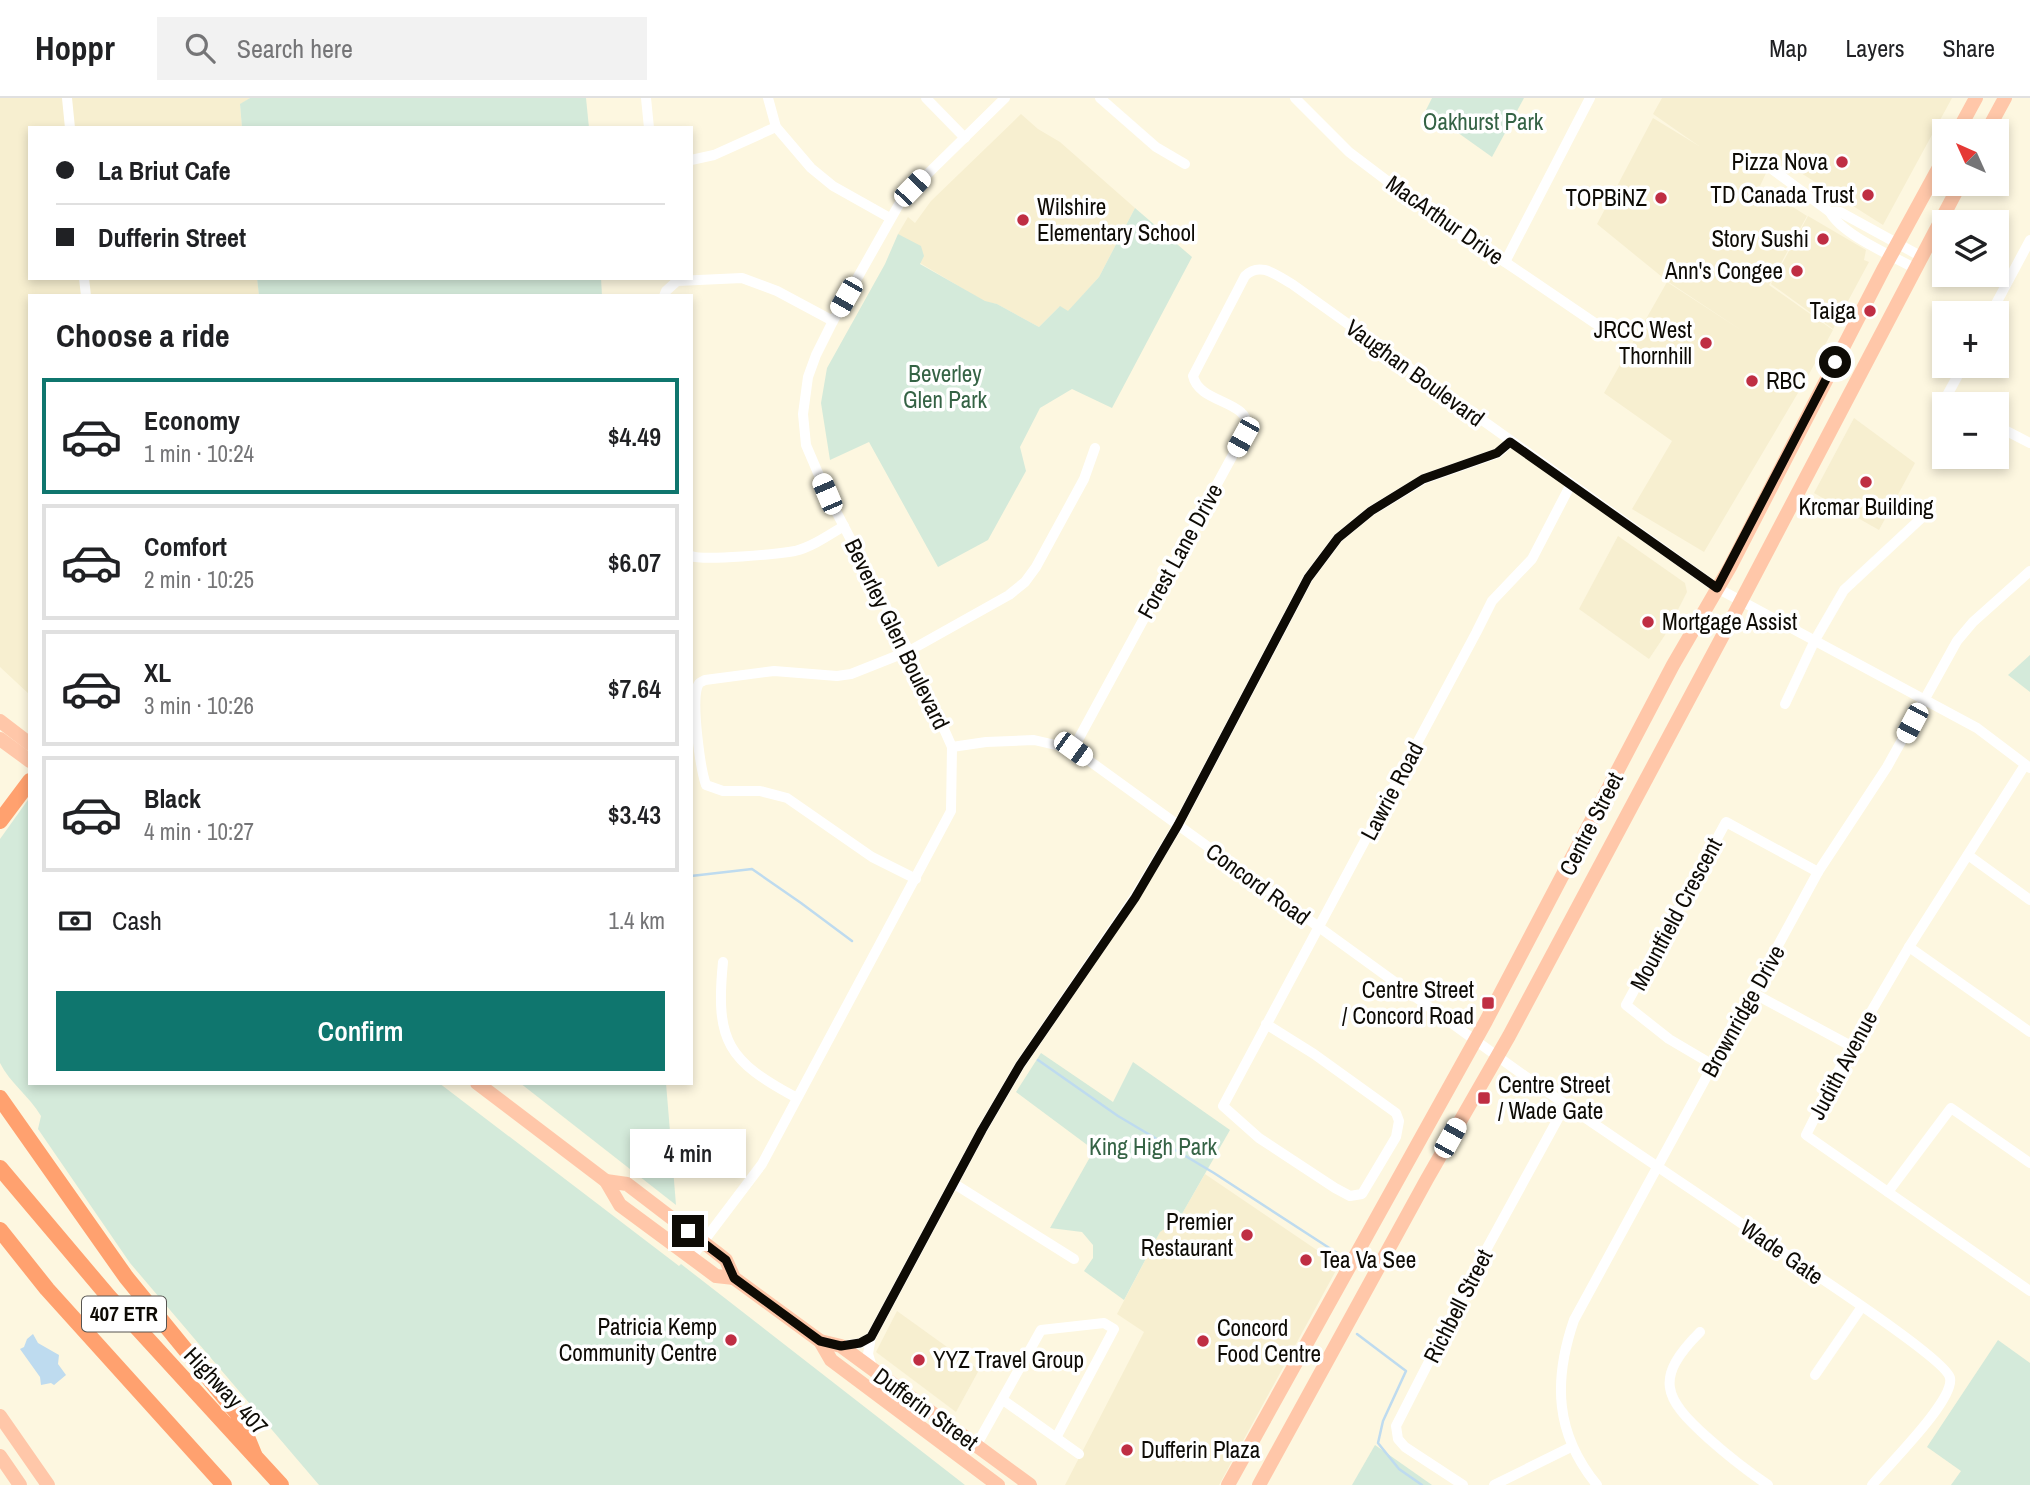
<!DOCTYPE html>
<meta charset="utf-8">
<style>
body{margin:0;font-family:"Archivo Narrow",sans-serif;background:#f2f2f2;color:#202124;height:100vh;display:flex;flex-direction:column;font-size:26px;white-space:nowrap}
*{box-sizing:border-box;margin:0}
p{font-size:23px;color:#757577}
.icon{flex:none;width:38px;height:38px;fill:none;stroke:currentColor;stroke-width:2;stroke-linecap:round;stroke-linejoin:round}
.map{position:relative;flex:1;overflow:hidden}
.sheet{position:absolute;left:28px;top:196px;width:665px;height:791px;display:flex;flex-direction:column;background:#fff;border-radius:0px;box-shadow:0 4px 10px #0003}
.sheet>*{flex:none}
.hud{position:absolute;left:28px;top:28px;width:665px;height:154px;border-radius:0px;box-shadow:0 4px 10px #0003;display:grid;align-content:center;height:154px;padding:0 28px;background:#fff}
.needle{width:46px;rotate:315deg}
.fabs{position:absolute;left:1932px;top:21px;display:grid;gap:14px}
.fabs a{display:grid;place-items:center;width:77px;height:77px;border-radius:0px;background:#fff;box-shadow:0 4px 10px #0003;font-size:35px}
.end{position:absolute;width:32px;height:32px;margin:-16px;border:9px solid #0e0b05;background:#fff;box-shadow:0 0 0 4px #fff}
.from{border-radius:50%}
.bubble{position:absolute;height:49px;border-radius:0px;background:#fff;box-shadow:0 4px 10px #0003;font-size:23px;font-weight:600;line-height:49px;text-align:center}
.car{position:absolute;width:21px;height:42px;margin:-21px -10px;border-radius:9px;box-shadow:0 0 5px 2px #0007;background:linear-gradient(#fff 24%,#345 0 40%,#fff 0 76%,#345 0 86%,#fff 0)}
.hud b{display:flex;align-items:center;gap:24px;height:66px;font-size:26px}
.hud b+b{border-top:2px solid #e0e0e0}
.hud i{width:18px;height:18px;background:#202124}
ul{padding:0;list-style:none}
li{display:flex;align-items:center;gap:21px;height:116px;margin:0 14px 10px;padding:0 14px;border:4px solid #e0e0e0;border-radius:0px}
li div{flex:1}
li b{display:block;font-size:26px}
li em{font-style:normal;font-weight:600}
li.on{border-color:#0f766e}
li>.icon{width:63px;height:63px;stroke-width:1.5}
h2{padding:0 28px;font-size:32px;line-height:84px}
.pay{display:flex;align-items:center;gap:18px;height:77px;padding:0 28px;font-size:26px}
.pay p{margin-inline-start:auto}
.button{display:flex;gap:14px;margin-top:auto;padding:14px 28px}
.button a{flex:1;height:80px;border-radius:0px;background:#0f766e;color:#fff;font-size:28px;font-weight:600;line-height:80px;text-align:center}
header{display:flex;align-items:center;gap:42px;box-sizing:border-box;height:98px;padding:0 35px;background:#fff;border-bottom:2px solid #e0e0e0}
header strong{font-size:33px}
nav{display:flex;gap:38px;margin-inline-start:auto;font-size:24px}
.search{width:490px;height:63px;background:#f2f2f2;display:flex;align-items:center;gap:18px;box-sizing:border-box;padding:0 24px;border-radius:0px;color:#757577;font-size:26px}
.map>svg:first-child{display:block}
</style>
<header>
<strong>Hoppr</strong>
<div class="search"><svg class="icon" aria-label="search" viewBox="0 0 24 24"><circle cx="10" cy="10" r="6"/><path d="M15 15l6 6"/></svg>Search here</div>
<nav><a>Map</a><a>Layers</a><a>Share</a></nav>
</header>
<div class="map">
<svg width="2030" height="1387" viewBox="0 0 2030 1387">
<rect width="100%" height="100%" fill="#fdf7e0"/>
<g fill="#f7efd0">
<path d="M0 0H250L240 7 242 30H30V180H257L259 198H30V597L0 569Z"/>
<path d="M1662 0H1952L1883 127 1774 58 1760 88 1807 118 1769 187 1833 232 1808 278 1704 454 1632 411 1672 343 1604 295 1667 184 1744 234 1667 183 1597 126 1653 20 1699 48 1653 16Z"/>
<path d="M1021 16 1038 31 1060 44 1135 110 1099 179 1068 214 1059 209 1039 229 997 206 985 204 920 165 898 136 908 119 915 125 931 103Z"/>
<path d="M1808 118 1866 152 1864 162 1869 164 1833 231 1771 186Z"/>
<path d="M1854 320 1915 365 1879 432 1814 395Z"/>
<path d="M1618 438 1685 485 1687 494 1665 537 1649 561 1579 511Z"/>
<path d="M1205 1076 1339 1167 1219 1387H1065L1144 1234 1117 1216 1160 1134 1179 1121Z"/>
<path d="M897 1213 979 1272 956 1314 876 1254Z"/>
</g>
<g fill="#d4eada">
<path d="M250 0H586L589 30H242L240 6Z"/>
<path d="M1432 0H1524L1492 59 1426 12Z"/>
<path d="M1135 110 1192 159 1112 310 1072 291 1040 310 1020 349 1026 373 988 442 938 469 869 344 830 362 821 305 827 270 885 166 898 136 921 148 924 158 920 166 985 203 997 206 1039 229 1060 208 1068 213 1099 179Z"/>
<path d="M257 180H601L602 198H259Z"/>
<path d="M2030 557V594L2008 577Z"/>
<path d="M30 699V985H439L679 1168 681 1166 965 1387H319L130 1165 38 1031 41 1018C29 998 10 985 0 965V741Z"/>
<path d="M1041 955 1113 1004 1133 964 1230 1032 1179 1121 1160 1134 1124 1202 1084 1173 1093 1160V1147L1082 1134 1050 1130 1094 1052 1016 994Z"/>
<path d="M520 985H666L676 1107Z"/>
<path d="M1998 1242 2030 1265V1387H1951L1961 1373 1927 1349Z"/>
<path d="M1375 1347 1432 1387H1352Z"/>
</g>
<path fill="#bedbef" d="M33 1236 38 1245 59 1257 58 1266 66 1277 54 1287 51 1285 41 1287 40 1279 20 1251 24 1249 27 1241Z"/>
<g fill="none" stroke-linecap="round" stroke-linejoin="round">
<g stroke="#bedbef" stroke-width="2.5">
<path d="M691 778 752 771 801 805 852 843"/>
<path d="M1038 962 1118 1018 1214 1075 1337 1155"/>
<path d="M1357 1236 1406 1273 1383 1323 1378 1345 1399 1371 1422 1387"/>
</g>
<g stroke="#fff" stroke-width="10">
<path d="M67 0 70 30"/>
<path d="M646 0 649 30"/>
<path d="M768 0 776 29 811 70 833 88 890 120"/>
<path d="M926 0 965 40"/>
<path d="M1100 0 1156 49 1185 66"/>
<path d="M1295 0 1349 54 1456 135 1505 164 1605 232"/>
<path d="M691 62 714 57 776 29"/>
<path d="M1765 66 1830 114C1842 137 1893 158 1916 171"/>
<path d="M1830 114H1840L1922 159"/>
<path d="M1505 164 1590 0"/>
<path d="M84 180 86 198"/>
<path d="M664 198 666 193 677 183 742 180 777 193 833 223"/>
<path d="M1991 215 2030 142"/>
<path d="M1955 306 1945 301 1963 268"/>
<path d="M1997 328 2030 345"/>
<path d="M691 458C704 463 779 456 795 453 812 449 829 437 844 428"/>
<path d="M1785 606 1815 542 1844 492 1931 411"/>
<path d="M952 649 986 644 1034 642 1073 651C1218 756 1363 861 1508 966 1601 1033 1698 1094 1791 1160 1814 1176 1947 1262 1950 1280 1955 1302 1887 1368 1872 1387"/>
<path d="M1073 651 1247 331C1251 302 1199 306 1193 278L1245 178C1260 163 1276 177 1292 186L1717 490 1977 630 2030 670"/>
<path d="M2025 667 1909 849 1851 948 1806 1037 2030 1193"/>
<path d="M1968 757 2030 802"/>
<path d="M916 781 872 759 787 700 760 693H723L706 687C700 670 692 608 697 590 699 584 699 585 705 582L774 573 837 578 851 576 909 553 1009 497 1025 484 1036 469 1084 381 1095 350"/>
<path d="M1909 849 2030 934"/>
<path d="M723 864C715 944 728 963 797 1000"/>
<path d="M1753 895 1851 948"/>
<path d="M1266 926 1314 956 1396 1015 1399 1023 1396 1039 1362 1096 1350 1098 1335 1090 1259 1040 1223 1008 1476 535 1492 503 1532 461 1571 386"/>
<path d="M1713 967 1669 941 1626 907 1726 724 1818 774"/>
<path d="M953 1085 1074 1161"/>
<path d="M1888 1094 1951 1010 2030 1065"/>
<path d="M691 1160 762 1066 951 713 952 649 909 553 827 396 806 347 803 316 808 279 816 257 833 223 902 101 1005 0"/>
<path d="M1700 1234C1654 1280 1663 1300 1708 1340 1727 1357 1746 1372 1768 1387"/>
<path d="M841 1248 861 1245 871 1239"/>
<path d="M873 1272 868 1256 871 1239 982 1032 1020 967 1134 800 1178 727 1308 480 1338 440 1371 413 1424 381 1498 355 1510 344"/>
<path d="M1815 1277 1861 1210"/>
<path d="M1003 1302 1079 1356"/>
<path d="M976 1348 1041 1232 1104 1225 1114 1231 1057 1338"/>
<path d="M1463 1387 1405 1349 1398 1341 1396 1328 1486 1152 1566 1006"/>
<path d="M1494 1387 1571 1349"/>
<path d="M1597 1387C1555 1336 1553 1283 1574 1222L1818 774 1887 669 1957 543 1973 524 2030 473"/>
</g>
<g stroke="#ffc7a9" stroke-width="14">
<path d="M1958 33 1976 0"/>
<path d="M1987 33 2005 0"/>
<path d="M0 623 30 646"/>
<path d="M0 641 30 663"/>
<path d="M477 985 606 1083 620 1107 716 1178 734 1180"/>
<path d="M606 1083 627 1086 716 1154 726 1162 734 1180 820 1243 831 1262 998 1387"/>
<path d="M820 1243 841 1248 1030 1387"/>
<path d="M0 1318 48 1387"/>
<path d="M0 1358 20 1387"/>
<path d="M1228 1387 1486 923 1673 567 1730 469 1884 170 1944 60"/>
<path d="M1259 1387 1427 1081 1509 938 1729 526 1960 86"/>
</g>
<g stroke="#ffa16f" stroke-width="16">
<path d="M0 723 30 683"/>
<path d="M0 1000 126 1179 237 1315 254 1356"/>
<path d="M0 1070 109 1199 281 1387"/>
<path d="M0 1132 47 1191 224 1387"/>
</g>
</g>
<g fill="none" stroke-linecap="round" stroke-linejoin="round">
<path stroke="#0e0b05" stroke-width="9" d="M688 1133 726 1162 734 1180 820 1243 841 1248 860 1245 871 1239 982 1032 1020 967 1135 800 1178 727 1308 480 1338 440 1371 413 1423 381 1497 355 1510 344 1717 490 1835 264"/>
</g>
<g fill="#bf2e43" stroke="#fff" stroke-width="2.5">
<circle cx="1842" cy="64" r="7"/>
<circle cx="1868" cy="97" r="7"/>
<circle cx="1661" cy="100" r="7"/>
<circle cx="1023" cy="122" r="7"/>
<circle cx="1823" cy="141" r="7"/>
<circle cx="1797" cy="173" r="7"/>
<circle cx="1870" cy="213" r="7"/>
<circle cx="1706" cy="245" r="7"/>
<circle cx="1752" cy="283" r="7"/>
<circle cx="1866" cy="384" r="7"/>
<circle cx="1648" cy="524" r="7"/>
<rect x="1481" y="898" width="14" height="14" rx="3.5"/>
<rect x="1477" y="993" width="14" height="14" rx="3.5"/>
<circle cx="1247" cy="1137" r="7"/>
<circle cx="1306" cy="1162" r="7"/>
<circle cx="731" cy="1242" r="7"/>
<circle cx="1203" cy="1243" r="7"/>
<circle cx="919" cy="1262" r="7"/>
<circle cx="1127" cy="1352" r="7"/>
</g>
<g text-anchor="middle" stroke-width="7" stroke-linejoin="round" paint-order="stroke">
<rect fill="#fff" stroke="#565450" stroke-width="2" x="82" y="1198.5" width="84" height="35" rx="5"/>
<g font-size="21" font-weight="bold" fill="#0e0b05">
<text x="124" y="1223">407 ETR</text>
</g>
<g font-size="23" fill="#356345" stroke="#fff">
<text x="1483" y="32">Oakhurst Park</text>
<text x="945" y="284">Beverley<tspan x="945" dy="26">Glen Park</tspan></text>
<text x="1153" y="1057">King High Park</text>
</g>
<g font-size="23" fill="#0e0b05" stroke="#fff" text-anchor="end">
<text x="1828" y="72">Pizza Nova</text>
<text x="1854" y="105">TD Canada Trust</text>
<text x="1647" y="108">TOPBiNZ</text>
<text x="1037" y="117" text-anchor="start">Wilshire<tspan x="1037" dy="26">Elementary School</tspan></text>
<text x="1809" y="149">Story Sushi</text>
<text x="1783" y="181">Ann's Congee</text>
<text x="1856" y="221">Taiga</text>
<text x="1692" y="240">JRCC West<tspan x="1692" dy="26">Thornhill</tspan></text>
<text x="1766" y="291" text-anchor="start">RBC</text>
<text x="1866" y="417" text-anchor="middle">Krcmar Building</text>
<text x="1662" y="532" text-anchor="start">Mortgage Assist</text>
<text x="1474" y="900">Centre Street<tspan x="1474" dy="26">/ Concord Road</tspan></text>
<text x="1498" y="995" text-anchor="start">Centre Street<tspan x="1498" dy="26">/ Wade Gate</tspan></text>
<text x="1233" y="1132">Premier<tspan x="1233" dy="26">Restaurant</tspan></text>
<text x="1320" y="1170" text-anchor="start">Tea Va See</text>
<text x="717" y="1237">Patricia Kemp<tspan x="717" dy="26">Community Centre</tspan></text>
<text x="1217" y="1238" text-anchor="start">Concord<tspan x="1217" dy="26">Food Centre</tspan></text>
<text x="933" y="1270" text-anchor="start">YYZ Travel Group</text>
<text x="1141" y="1360" text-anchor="start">Dufferin Plaza</text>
</g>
<g font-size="23" fill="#0e0b05" stroke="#fff">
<text transform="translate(1445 122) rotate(35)" y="8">MacArthur Drive</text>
<text transform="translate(1415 275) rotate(36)" y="8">Vaughan Boulevard</text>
<text transform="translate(1180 453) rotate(-61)" y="8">Forest Lane Drive</text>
<text transform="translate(897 536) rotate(64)" y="8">Beverley Glen Boulevard</text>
<text transform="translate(1392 693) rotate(-62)" y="8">Lawrie Road</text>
<text transform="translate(1591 726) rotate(-63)" y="8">Centre Street</text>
<text transform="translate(1258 786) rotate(36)" y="8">Concord Road</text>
<text transform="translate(1676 816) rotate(-62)" y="8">Mountfield Crescent</text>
<text transform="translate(1743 913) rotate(-61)" y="8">Brownridge Drive</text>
<text transform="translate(1843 967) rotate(-62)" y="8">Judith Avenue</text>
<text transform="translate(1782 1154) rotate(35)" y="8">Wade Gate</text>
<text transform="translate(1458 1208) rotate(-63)" y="8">Richbell Street</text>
<text transform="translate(226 1293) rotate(47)" y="8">Highway 407</text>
<text transform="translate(926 1311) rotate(36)" y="8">Dufferin Street</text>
</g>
</g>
</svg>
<div class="fabs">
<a><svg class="needle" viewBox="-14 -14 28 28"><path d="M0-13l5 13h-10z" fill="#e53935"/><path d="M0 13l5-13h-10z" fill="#757577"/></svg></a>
<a><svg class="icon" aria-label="layers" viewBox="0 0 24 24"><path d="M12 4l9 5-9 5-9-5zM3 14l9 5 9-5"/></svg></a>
<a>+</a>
<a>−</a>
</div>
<i class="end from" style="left:1835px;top:264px"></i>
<i class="end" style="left:688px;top:1133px"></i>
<div class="bubble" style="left:630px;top:1031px;width:116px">4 min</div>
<i class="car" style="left:912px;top:90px;rotate:44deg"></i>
<i class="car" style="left:846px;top:199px;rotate:210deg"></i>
<i class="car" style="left:1243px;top:339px;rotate:209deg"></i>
<i class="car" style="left:827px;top:396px;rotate:337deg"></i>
<i class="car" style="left:1912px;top:625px;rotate:208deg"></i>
<i class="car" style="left:1073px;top:651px;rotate:126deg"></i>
<i class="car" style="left:1450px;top:1040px;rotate:29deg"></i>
<div class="hud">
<b><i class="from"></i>La Briut Cafe</b>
<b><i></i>Dufferin Street</b>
</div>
<section class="sheet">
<h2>Choose a ride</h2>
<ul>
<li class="on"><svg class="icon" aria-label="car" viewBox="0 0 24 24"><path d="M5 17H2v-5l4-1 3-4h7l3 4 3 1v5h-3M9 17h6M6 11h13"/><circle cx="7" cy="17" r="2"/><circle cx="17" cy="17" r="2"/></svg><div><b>Economy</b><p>1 min · 10:24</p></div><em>$4.49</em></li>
<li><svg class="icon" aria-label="car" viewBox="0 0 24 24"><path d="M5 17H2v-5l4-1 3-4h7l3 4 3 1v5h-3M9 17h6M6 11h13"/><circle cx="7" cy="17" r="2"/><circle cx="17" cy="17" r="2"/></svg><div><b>Comfort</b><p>2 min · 10:25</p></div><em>$6.07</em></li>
<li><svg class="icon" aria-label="car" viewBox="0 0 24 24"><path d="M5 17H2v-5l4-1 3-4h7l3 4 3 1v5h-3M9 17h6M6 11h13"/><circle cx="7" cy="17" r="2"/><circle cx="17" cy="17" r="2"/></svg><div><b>XL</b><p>3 min · 10:26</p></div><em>$7.64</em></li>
<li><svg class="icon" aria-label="car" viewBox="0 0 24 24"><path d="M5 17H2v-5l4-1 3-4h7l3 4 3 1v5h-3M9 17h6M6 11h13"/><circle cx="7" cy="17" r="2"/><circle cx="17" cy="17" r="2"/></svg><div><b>Black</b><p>4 min · 10:27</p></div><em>$3.43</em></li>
</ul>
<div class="pay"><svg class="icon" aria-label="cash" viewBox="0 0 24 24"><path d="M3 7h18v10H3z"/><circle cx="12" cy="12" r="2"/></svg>Cash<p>1.4 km</p></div>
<div class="button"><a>Confirm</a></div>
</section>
</div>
